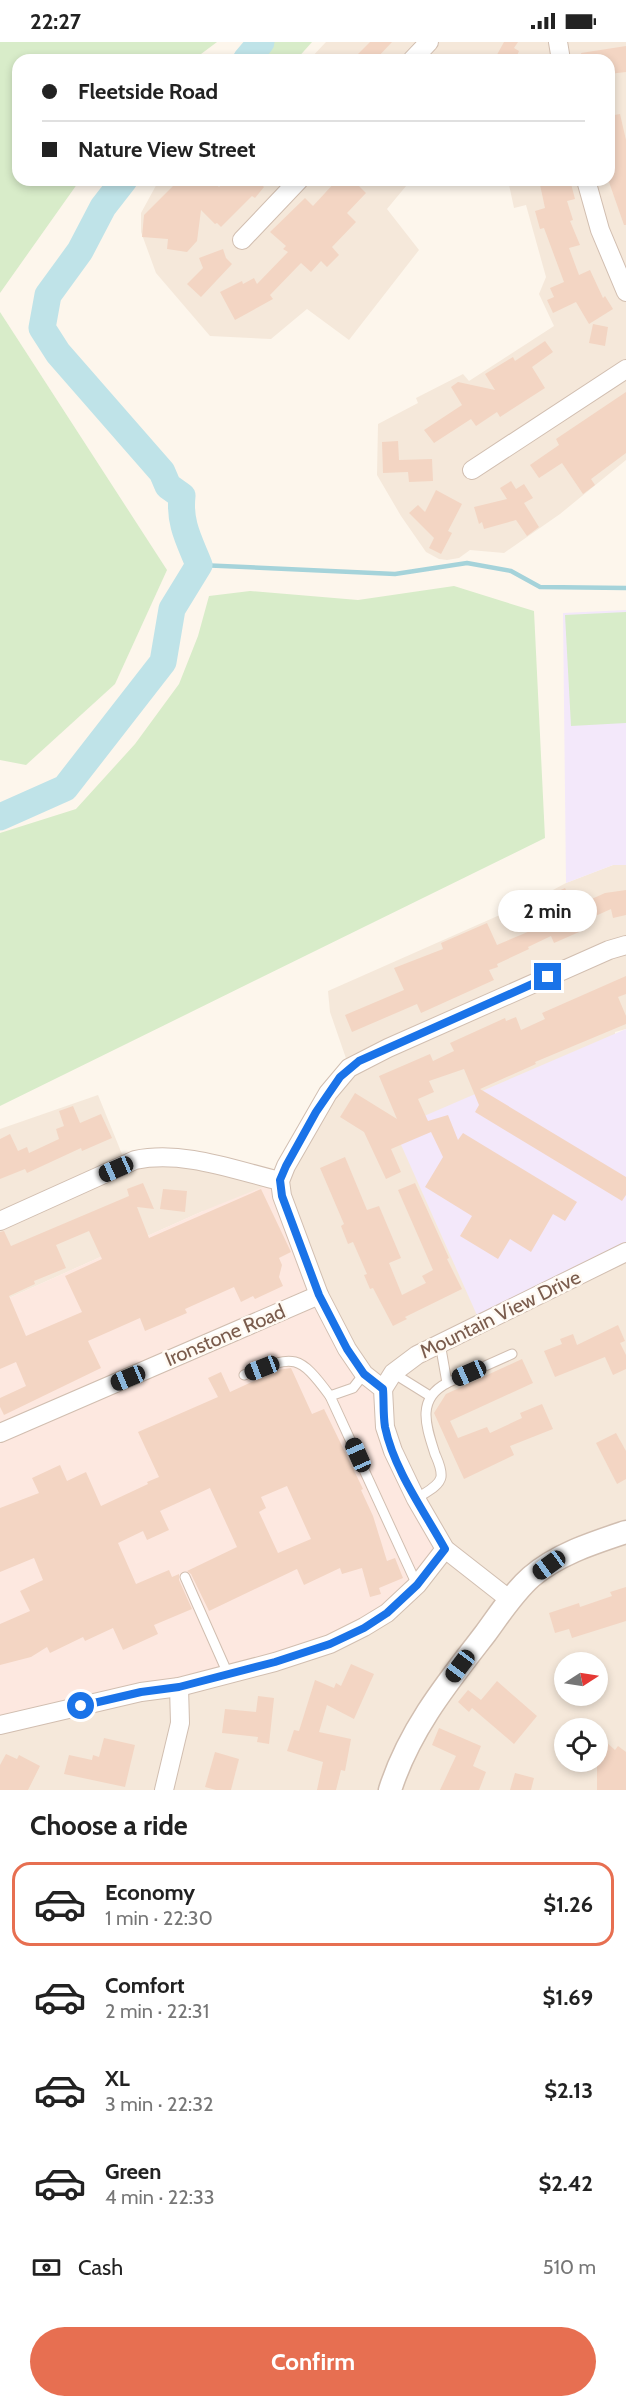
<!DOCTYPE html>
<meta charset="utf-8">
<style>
body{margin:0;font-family:Cabin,sans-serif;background:#f6f6f6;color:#222;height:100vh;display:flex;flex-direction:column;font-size:22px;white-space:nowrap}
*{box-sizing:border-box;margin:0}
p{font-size:20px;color:#767676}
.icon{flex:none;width:33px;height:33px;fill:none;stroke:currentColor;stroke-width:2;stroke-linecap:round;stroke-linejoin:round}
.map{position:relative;height:1748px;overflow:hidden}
.panel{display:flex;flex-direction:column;background:#fff;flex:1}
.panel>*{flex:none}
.top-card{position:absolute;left:12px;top:12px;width:603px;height:132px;border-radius:18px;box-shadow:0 3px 9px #0003;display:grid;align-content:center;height:132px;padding:0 30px;background:#fff}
.needle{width:39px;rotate:78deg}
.fabs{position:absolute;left:554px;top:1610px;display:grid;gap:12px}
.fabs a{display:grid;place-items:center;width:54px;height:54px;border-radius:50%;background:#fff;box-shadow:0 3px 9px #0003;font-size:30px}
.end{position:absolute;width:27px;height:27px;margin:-14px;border:8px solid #1a73e8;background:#fff;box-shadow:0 0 0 3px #fff}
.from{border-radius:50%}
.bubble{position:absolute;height:42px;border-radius:21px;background:#fff;box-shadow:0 3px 9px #0003;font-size:20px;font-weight:700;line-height:42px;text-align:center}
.car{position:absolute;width:18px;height:36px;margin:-18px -9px;border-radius:8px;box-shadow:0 0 4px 2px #0007;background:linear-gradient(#222 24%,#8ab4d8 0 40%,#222 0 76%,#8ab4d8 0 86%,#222 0)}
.top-card b{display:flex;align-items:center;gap:21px;height:57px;font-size:22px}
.top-card b+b{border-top:2px solid #e0e0e0}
.top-card i{width:15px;height:15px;background:#222}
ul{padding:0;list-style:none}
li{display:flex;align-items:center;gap:18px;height:84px;margin:0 12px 9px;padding:0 18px;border:3px solid transparent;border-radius:18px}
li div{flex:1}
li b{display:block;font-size:22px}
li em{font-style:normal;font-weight:700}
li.on{border-color:#e76f51}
li>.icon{width:54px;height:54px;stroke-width:1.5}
h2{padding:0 30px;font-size:27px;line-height:72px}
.pay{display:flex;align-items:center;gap:15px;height:66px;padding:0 30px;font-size:22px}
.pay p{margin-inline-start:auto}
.action{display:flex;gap:12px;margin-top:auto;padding:12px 30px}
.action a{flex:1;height:69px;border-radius:36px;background:#e76f51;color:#fff;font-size:24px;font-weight:700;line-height:69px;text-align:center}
.status{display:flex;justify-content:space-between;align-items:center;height:42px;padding:0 30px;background:#fff;direction:ltr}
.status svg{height:16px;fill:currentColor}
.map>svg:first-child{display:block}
</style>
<div class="status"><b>22:27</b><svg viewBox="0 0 49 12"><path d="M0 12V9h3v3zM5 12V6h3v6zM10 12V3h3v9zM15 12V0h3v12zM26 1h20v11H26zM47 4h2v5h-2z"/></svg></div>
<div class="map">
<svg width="626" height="1748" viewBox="0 0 626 1748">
<rect width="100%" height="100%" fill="#fdf6ec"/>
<g fill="#f5e8da" fill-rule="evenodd">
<path d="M326 0H626V418L560 472 504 511 470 508 459 516 447 518 439 517 426 510 401 474 377 433 378 382 418 361 416 356 463 332 469 339 554 284 539 252 546 235 526 163 514 166 508 138H609V18H309Z"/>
<path d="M159 138H411L387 167 419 208 349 298 307 267 271 297 210 294 156 231 141 190V171Z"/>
<path d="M613 823H626V987L615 990 626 1211V1748H0V1684L203 1169 0 1260V1087L98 1053 126 1122 134 1118 280 1138 349 1025 330 970 328 949 538 856 566 841ZM564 1620H597V1653H564ZM564 1686H597V1719H564Z"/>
</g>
<path fill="#fde8e0" d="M280 1138 318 1253 383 1347 386 1385 445 1507 363 1588 0 1684V1260L203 1169Z"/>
<g fill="#f3e8fa">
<path d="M626 568V823H613L566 841 563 571Z"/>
<path d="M626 987V1211L480 1280 394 1087Z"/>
</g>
<g fill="#d8ecc9">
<path d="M0 0H217L193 18H18V138H80L0 251Z"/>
<path d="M269 0H312L296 18H259Z"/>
<path d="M0 270 167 528 115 642 26 723 0 718Z"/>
<path d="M454 544 534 569 545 796 0 1064V791L76 767 135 702 179 642 198 594 209 554 250 549 358 558Z"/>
<path d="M626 570V681L571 684 565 573Z"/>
</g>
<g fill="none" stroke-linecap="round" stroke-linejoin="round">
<path stroke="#a5d3da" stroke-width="4.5" d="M199 523 395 532 467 521 511 529 540 545 626 546"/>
<g stroke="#bfe3e8" stroke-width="27">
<path d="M246 18 261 0"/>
<path d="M0 775 65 746 163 620 172 567 199 523C189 498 179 481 182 454L168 444 162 430 58 311 42 286 48 253 80 209 103 165 124 138"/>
</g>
</g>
<g fill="#f3d5c3" fill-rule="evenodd">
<path d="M370 0H392L375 18H352Z"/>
<path d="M504 0H518L514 6 519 9 515 18H494Z"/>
<path d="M626 4V30L609 32V18H582L581 11Z"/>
<path d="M620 72 626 98V183H624L609 140V124L614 123 609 101V74Z"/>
<path d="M179 138H212L219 145 226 138H257L264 145 255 156 252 154 221 185 217 181 215 182 201 168 197 199 187 210 167 207 168 197 142 195 144 173Z"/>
<path d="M337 138H353L366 151 347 171 356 180 332 205 339 213 327 225 321 219 311 230 301 221 270 253 273 257 235 278 220 250 242 239 243 242 254 236 257 242 288 210 283 207 286 204 270 190 305 156 313 164Z"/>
<path d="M539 138H570L575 157 567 159 573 178 570 179 580 203 569 206 579 233 590 228 603 256 605 254 613 267 589 282 576 260 553 271 547 258 554 255 550 246 564 240 544 186 540 187 535 169 545 166Z"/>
<path d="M223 207 226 216 232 222 201 255 187 242 203 226 199 216Z"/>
<path d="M593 282 608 285 605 304 589 301Z"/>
<path d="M545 299 553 310 532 325 545 346 500 375 497 370 476 384 471 377 434 401 424 388 462 363 451 345 458 340 495 348 485 332 513 315 515 319Z"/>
<path d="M626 350V411L591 437 595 443 583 452 562 421 539 436 530 423 559 403 556 397Z"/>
<path d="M398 399 399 418 432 417 433 439 409 440 408 430 383 431 382 400Z"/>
<path d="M511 439 516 447 524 442 533 456 524 461 539 485 527 494 516 478 484 487 482 480 479 482 474 465 507 457 500 446Z"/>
<path d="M436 448 462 462 448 489 452 491 441 512 429 506 434 496 409 471 418 463 425 470Z"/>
<path d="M565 846 574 865 605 851 626 848V873L613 876 611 867 582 880 586 887 554 901 551 894 528 905 529 907 497 922 498 925 489 928 494 938 463 952 421 971 417 962 352 990 345 973 404 948 394 926 443 907 441 901 487 881 497 903 530 889 520 867Z"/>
<path d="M626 934V952L618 955 626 974V982L535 1020 536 1022 480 1047 626 1135V1153L622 1159 475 1070 479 1063 464 1027 429 1039 434 1050 418 1057 428 1079 448 1073 458 1098 463 1091 577 1160 565 1179 553 1172 531 1210 510 1197 498 1217 460 1194 472 1174 425 1145 443 1115 431 1090 391 1107 401 1130 386 1137 364 1090 340 1075 355 1051 397 1077 379 1034 430 1012 433 1019 454 1009 450 1001 505 976 506 979 516 975 521 988 545 977 542 971Z"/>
<path d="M73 1064 80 1081 101 1072 112 1096 82 1109 81 1106 27 1131 25 1127 0 1137V1097L10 1092 18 1109 27 1105 29 1111 59 1097 56 1087 64 1084 59 1069Z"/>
<path d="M345 1115 367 1168 379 1164 401 1216 389 1221 402 1253 426 1241 422 1234 433 1228 398 1148 415 1141 449 1216 447 1217 462 1247 405 1275 407 1277 393 1284 373 1246 370 1247 364 1233 367 1232 353 1200 348 1202 341 1184 344 1182 320 1126Z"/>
<path d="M143 1141 154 1167 137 1165 149 1196 261 1147 291 1210 279 1216 282 1223 279 1235 283 1244 255 1257 253 1254 241 1260 234 1245 185 1267 187 1271 145 1289 140 1276 88 1299 101 1326 4 1373 0 1365V1356L26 1344 16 1320 0 1327V1190L4 1189 11 1204 129 1154 127 1147ZM89 1189 102 1217 65 1234 82 1270 26 1294 9 1254 35 1242 34 1239 66 1226 56 1203Z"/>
<path d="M163 1147 187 1149 185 1170 160 1167Z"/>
<path d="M618 1283 625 1299 620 1301 626 1313V1327L613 1333 605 1315 555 1335 544 1309 562 1302 560 1297 573 1292 577 1303Z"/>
<path d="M522 1317 533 1341 450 1379 458 1396 487 1385 490 1391 522 1376 520 1371 542 1362 553 1387 510 1404 514 1413 464 1437 434 1371 446 1352Z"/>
<path d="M291 1326 312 1372 324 1367 363 1447 361 1448 373 1474 387 1519 395 1516 403 1536 379 1546 381 1552 370 1555 362 1526 342 1532 340 1526 304 1543 297 1527 209 1569 191 1532 187 1529 237 1505 210 1446 160 1469 169 1488 147 1498 143 1489 118 1501 136 1542 169 1528 172 1535 179 1532V1538L192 1567 154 1583 158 1592 123 1608 113 1586 85 1599 83 1595 50 1611 47 1605 31 1615 0 1623V1582L30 1569 20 1549 43 1538 34 1516 0 1530V1466L39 1451 32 1436 60 1423 67 1439 86 1430 101 1464 148 1442 147 1440 159 1435 138 1390 218 1355 208 1336 221 1330 230 1350 278 1328ZM287 1444 311 1497 278 1511 259 1470 266 1466 261 1455Z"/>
<path d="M616 1391 626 1409V1437L617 1442 596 1401Z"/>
<path d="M626 1545V1579L572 1596 569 1587 555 1591 549 1571 579 1561 580 1565 612 1554 610 1550Z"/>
<path d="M351 1622 374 1632 354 1677 327 1663 319 1690 351 1697 345 1729 341 1728 336 1748H317L323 1720 287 1709 294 1688 299 1689 315 1638 334 1646 336 1641 341 1644Z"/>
<path d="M497 1639 537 1674 514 1702 472 1666 469 1670 458 1660 468 1648 481 1658Z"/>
<path d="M258 1654 274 1656 269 1702 257 1700 258 1695 222 1691 225 1667 256 1670Z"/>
<path d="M439 1686 481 1704 473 1724 486 1730 479 1748H440L456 1714 432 1703Z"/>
<path d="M597 1692 615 1708 618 1704 626 1710V1748H597Z"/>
<path d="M104 1696 135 1703 125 1745 64 1732 69 1713 92 1718 93 1713 99 1715Z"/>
<path d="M215 1710 239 1717 231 1748H216L205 1745Z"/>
<path d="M6 1712 17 1717 19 1713 40 1724 28 1748H0V1723Z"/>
<path d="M515 1731 534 1736 531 1748H510Z"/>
</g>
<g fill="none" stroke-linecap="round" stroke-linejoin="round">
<g stroke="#d1beb0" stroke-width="11">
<g id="service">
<path d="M440 1301 447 1341"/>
<path d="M393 1331 430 1354"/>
<path d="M364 1332 353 1346 330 1354 417 1543"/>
<path d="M244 1333C293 1314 297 1309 330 1354"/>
<path d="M416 1457C424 1451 439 1445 441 1435 442 1427 438 1419 435 1412 426 1384 416 1357 447 1341L512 1312"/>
<path d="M185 1535 228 1632"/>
</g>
</g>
<g stroke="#d1beb0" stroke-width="20">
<g id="minor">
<path d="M558 0 561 18"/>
<path d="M412 18 429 0"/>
<path d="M586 138 600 188 626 250"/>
<path d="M242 198 299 138"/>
<path d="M472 428 626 327"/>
<path d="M0 1179 135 1118C183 1108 234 1128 280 1139"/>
<path d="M383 1347 393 1331 417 1313 626 1210"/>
<path d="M0 1391 319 1253"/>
<path d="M510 1558 445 1507 416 1457 393 1409 385 1385 383 1347 364 1332 347 1307 319 1253 282 1154 280 1139 286 1124 328 1051 349 1026 388 1006 609 908 626 903"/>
<path d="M0 1683 141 1650 179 1645 275 1620 330 1602 364 1585 387 1571 417 1543 445 1507"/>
<path d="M164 1748 180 1681 179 1645"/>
</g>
</g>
<g stroke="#d1beb0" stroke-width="25">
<path id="tertiary" d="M390 1748C409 1688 447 1641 485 1592 499 1573 513 1551 531 1535 558 1512 593 1501 626 1490"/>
</g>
<use href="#service" stroke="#fff" stroke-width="9"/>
<use href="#minor" stroke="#fff" stroke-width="18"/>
<use href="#tertiary" stroke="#fff" stroke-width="22"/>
</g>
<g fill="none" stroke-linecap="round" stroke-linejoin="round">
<path stroke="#1a73e8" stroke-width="8" d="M81 1664 141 1650 179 1645 275 1620 330 1602 364 1586 387 1571 417 1543 445 1507C424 1469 394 1428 385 1385 383 1373 384 1359 383 1347L364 1332 347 1307 319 1253 282 1154 280 1138 286 1124 316 1070 340 1035 359 1019 548 935"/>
</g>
<g text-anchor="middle" stroke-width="5" stroke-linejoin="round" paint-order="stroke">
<g font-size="20" fill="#7a5c4d" stroke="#fffaf3">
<text transform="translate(500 1272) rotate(-26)" y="7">Mountain View Drive</text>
<text transform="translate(225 1293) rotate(-23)" y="7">Ironstone Road</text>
</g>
</g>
</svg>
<div class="fabs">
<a><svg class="needle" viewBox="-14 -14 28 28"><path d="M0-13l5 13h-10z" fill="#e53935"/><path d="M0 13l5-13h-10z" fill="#767676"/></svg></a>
<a><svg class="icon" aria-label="locate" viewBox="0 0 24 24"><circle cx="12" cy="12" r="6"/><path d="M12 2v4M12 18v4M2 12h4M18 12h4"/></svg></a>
</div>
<i class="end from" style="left:81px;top:1664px"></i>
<i class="end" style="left:548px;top:935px"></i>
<div class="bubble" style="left:498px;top:848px;width:99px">2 min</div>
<i class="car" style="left:116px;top:1127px;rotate:246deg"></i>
<i class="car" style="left:262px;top:1326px;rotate:249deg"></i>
<i class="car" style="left:469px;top:1331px;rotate:246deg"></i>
<i class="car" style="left:128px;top:1336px;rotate:247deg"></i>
<i class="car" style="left:358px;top:1413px;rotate:336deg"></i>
<i class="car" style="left:549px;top:1523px;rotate:234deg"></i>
<i class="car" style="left:460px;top:1624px;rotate:217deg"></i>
<div class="top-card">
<b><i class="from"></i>Fleetside Road</b>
<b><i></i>Nature View Street</b>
</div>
</div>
<section class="panel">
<h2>Choose a ride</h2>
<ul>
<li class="on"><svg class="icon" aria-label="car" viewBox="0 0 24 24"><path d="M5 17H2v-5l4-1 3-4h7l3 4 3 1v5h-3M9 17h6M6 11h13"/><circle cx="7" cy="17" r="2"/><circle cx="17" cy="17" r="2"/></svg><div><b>Economy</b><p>1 min · 22:30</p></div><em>$1.26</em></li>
<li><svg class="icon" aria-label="car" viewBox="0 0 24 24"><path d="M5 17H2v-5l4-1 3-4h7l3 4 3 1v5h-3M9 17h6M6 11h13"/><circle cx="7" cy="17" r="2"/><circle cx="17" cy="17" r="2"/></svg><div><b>Comfort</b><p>2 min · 22:31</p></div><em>$1.69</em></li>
<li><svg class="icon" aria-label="car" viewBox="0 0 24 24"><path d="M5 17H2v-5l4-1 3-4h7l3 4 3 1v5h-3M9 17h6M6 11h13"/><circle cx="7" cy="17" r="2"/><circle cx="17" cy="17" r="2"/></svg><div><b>XL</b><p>3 min · 22:32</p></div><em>$2.13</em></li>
<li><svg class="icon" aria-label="car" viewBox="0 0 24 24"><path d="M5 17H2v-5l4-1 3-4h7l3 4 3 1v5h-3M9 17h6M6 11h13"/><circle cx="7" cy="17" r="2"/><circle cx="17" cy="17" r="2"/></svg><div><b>Green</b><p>4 min · 22:33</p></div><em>$2.42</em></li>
</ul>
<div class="pay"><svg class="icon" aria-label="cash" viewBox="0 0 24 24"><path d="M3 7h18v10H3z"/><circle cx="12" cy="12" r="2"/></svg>Cash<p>510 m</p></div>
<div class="action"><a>Confirm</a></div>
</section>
